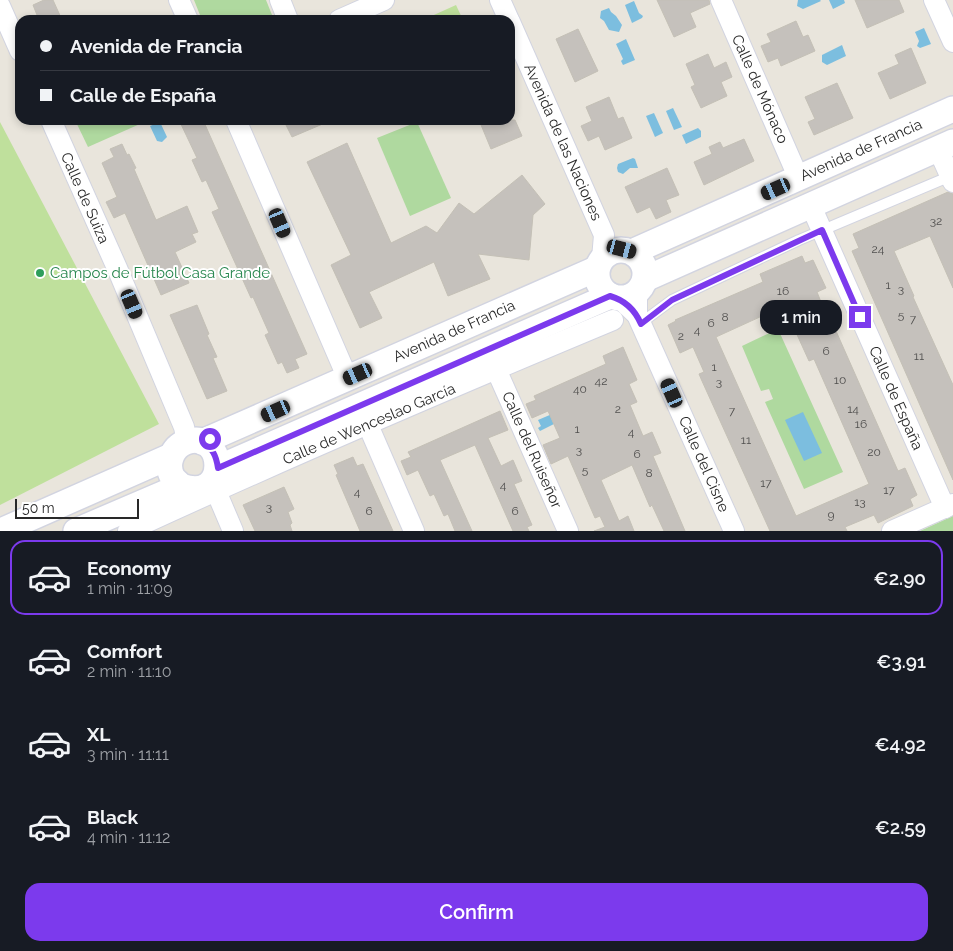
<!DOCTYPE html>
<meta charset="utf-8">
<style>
body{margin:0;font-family:Raleway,sans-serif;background:#20242c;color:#f1f3f6;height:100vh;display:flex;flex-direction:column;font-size:19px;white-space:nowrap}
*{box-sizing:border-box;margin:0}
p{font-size:16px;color:#9ea1a6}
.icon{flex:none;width:28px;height:28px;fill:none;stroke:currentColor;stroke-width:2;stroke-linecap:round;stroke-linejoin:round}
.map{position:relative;height:531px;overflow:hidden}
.drawer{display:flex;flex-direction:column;background:#171b24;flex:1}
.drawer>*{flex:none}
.top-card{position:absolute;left:15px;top:15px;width:500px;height:110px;border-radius:15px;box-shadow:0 2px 8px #0003;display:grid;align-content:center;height:110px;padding:0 25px;background:#171b24}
.scale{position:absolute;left:15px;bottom:12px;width:124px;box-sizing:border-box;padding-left:5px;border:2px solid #292929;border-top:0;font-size:14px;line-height:18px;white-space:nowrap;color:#292929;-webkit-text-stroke:4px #fff;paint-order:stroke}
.end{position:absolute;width:22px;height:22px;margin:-11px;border:6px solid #7c3aed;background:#fff;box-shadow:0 0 0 2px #fff}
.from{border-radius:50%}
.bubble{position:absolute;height:35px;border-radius:15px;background:#171b24;box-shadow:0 2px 8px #0003;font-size:16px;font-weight:600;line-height:35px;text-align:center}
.car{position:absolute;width:15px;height:30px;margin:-15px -8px;border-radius:6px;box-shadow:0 0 4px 1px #0007;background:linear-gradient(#222 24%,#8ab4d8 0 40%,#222 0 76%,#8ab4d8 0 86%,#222 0)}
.top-card b{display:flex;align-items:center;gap:18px;height:48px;font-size:19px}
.top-card b+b{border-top:1px solid #363941}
.top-card i{width:12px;height:12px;background:#f1f3f6}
ul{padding:9px 0 0;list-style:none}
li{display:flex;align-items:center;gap:15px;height:75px;margin:0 10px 8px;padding:0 15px;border:2px solid transparent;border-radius:15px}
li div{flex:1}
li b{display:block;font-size:19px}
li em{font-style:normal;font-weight:600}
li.on{border-color:#7c3aed}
li>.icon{width:45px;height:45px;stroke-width:1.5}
.action{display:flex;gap:10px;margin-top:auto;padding:10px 25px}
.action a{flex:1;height:58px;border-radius:15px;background:#7c3aed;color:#fff;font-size:20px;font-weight:600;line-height:58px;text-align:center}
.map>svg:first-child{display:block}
</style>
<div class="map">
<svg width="953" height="531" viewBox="0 0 953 531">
<rect width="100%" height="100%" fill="#e9e5dc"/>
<g fill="#afd99f">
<path d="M194 0H266L274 20H202Z"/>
<path d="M75 120H149L88 147Z"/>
<path d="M417 122 451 198 410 216 377 138Z"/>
<path d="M778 329 843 472 804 489 765 402 773 399 769 389 761 391 742 346Z"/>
<path d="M953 516V531H920Z"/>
</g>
<g fill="#bfe09c">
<path d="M456 5 463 20H425V19Z"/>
<path d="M0 122 159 424 0 505Z"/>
</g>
<g fill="#7cbedf">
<path d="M798 0H820L821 1 803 9 797 6Z"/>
<path d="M829 0H844L845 3 833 9Z"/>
<path d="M634 1 639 13 643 16 642 18 632 23 625 5Z"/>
<path d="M609 8 611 12 616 16 622 25 619 32 609 30 604 21 600 18 601 11Z"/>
<path d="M924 28 931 44 920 48 917 46 919 41 915 32Z"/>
<path d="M626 39 635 60 623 65 621 61 623 59 616 44Z"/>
<path d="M842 45 846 56 827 65 822 62V55Z"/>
<path d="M673 108 682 127 674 130 666 111Z"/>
<path d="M654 113 663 133 655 137 646 116Z"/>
<path d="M160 122 167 137 162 142 157 141 150 126Z"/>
<path d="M698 128 701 131V137L686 144 682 135Z"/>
<path d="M633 158 635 159 638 168H630L623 174 618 172 617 168 618 164Z"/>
<path d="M803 412 822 453 804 461 785 420Z"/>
<path d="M552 414 556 423 540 431 538 428 541 426 538 420Z"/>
</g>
<g fill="#c5c1bc" stroke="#c4c0b6" fill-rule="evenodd">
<path d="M44 0H53L62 20H39L33 5Z"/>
<path d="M657 0H709L710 4 690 13 696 27 674 37Z"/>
<path d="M855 0H899L904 12 867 28Z"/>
<path d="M796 21 803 37 808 35 815 51 781 66 778 58 768 62 761 46 771 42 767 34Z"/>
<path d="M578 29 598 71 575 82 556 39Z"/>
<path d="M911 48 926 83 890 99 878 73 899 64 895 55Z"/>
<path d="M708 54 714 68 726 62 732 77 721 82 727 96 701 108 691 87 695 85 686 64Z"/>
<path d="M837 83 853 118 814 135 808 122 815 119 805 97Z"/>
<path d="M609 97 618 119 623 117 632 138 605 150 599 136 588 141 581 126 592 121 586 107Z"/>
<path d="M179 120H203L307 354 295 359 299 368 287 373 282 362 278 364 265 335 269 333 253 297 251 298 212 212 219 209 206 180 202 182 192 160 197 158Z"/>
<path d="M293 120H332L292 137 285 123Z"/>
<path d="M479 120H515L522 136 491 149Z"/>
<path d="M744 139 754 161 704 185 694 162 712 154 709 147 720 142 723 148Z"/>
<path d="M347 143 391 243 426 226 437 233 459 203 474 214 522 175 545 204 533 215 529 260 478 254 490 279 448 296 434 262 369 292 382 318 360 328 331 265 351 255 307 162Z"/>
<path d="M122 144 127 155 129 154 136 168 134 169 156 220 187 206 198 232 192 234 196 242 175 252 189 283 161 295 125 213 114 218 106 202 117 197 102 163 114 157 110 149Z"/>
<path d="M667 168 679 195 666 200 671 212 656 219 650 207 637 213 625 187Z"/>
<path d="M948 192 953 194V288L930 236 894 251 914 296 913 297 953 385V480L852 251 859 248 853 234Z"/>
<path d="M802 256 805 263 813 260 826 288 817 292 827 317 829 316 832 322 898 471 905 468 917 495 910 499 913 506 878 523 874 515 845 527 847 531H770L702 381 699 374 704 372 693 347 680 353 668 325 676 321 675 320 763 282 760 274ZM784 306 809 361 814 359 869 484 796 516 716 337Z"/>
<path d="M197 305 209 334 207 335 217 357 213 358 227 391 207 399 170 315Z"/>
<path d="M623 347 637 380 629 384 637 402 630 405 643 436 652 432 661 453 653 456 685 531H664L652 505 650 507 632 465 601 480 619 521 628 516 634 531H594L605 527 600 516 595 518 568 456 551 464 543 445 560 438 548 411 532 418 526 404 536 400 534 396 606 364 603 356Z"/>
<path d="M500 411 508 430 488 438 501 466 513 460 522 481 514 484 532 525 527 527 529 531H513L475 445 440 460 472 531H455L448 514 444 516 434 494 430 496 418 470 407 475 401 461 411 457 408 452Z"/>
<path d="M353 457 357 466 363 464 393 531H360L336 475 338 474 334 465Z"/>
<path d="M284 487 294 509 288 512 292 523 290 525 292 531H255L243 505Z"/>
</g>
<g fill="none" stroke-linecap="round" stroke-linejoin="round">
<g stroke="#d2d4e0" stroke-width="12">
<path id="service" d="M641 323 672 300 799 240 953 175"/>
</g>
<g stroke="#d2d4e0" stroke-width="22">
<g id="minor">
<path d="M179 0 188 20"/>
<path d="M280 0 288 20"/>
<path d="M500 0 509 20"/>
<path d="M721 0 799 179"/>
<path d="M934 0 953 42"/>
<path d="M0 6 20 51"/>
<path d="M339 20 384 0"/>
<path d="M510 22 604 235 602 259"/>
<path d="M51 120 117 268 184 427 187 442"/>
<path d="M236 120 348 379"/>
<path d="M938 149 953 182"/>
<path d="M811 206 945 508"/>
<path d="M620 299 637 315 734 531"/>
<path d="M637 315V292"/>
<path d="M496 369 568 531"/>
<path d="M368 425 414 531"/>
<path d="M210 483 216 491 233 531"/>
<path d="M128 531C288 457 450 388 613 320"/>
<path d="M892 531 953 504"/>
</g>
</g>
<g stroke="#d2d4e0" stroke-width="28">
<g id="tertiary">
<circle cx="621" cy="274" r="24"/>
<path d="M632 252 953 109"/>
<path d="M645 279 953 142"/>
<path d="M202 442 596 269"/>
<path d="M218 468 610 296"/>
<path d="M1 531 171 456"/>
<path d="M76 531 181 486C230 504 226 428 186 442 172 447 165 465 173 478 175 481 179 483 181 486"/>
</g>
</g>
<use href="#service" stroke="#fff" stroke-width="10"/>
<use href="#minor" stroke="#fff" stroke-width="20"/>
<use href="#tertiary" stroke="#fff" stroke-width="25"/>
</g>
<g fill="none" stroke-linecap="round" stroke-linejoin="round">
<path stroke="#7c3aed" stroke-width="6" d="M210 439 202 442C213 449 216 455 218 468L610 296C624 300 635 310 641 324L672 300 822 230 860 317"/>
</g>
<circle fill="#2e9e5b" stroke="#fff" stroke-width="2" cx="40" cy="273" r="5"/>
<g text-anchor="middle" stroke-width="4" stroke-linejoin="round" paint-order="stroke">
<g font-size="12" fill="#504f4e">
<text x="936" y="225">32</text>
<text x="878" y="253">24</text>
<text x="888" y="289">1</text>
<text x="901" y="293">3</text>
<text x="783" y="295">16</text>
<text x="901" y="319">5</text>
<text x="725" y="321">8</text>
<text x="913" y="323">7</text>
<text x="711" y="327">6</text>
<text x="697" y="334">4</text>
<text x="681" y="340">2</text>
<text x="826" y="355">6</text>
<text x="919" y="360">11</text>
<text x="714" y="371">1</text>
<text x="840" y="384">10</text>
<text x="601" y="385">42</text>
<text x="719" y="386">3</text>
<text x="580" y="393">40</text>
<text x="618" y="413">2</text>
<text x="853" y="413">14</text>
<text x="732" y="415">7</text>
<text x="861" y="428">16</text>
<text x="577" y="433">1</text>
<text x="631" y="436">4</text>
<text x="746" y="444">11</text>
<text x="579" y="454">3</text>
<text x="874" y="456">20</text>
<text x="637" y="458">6</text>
<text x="585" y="474">5</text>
<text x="649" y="477">8</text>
<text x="766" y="487">17</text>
<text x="503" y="489">4</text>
<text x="889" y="494">17</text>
<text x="357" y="496">4</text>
<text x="860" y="506">13</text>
<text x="269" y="511">3</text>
<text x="369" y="515">6</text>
<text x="515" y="515">6</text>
<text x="831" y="519">9</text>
</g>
<g font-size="15" fill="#292929" stroke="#fff">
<text transform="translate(760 89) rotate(66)" y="5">Calle de Mónaco</text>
<text transform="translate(563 142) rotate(66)" y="5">Avenida de las Naciones</text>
<text transform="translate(861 150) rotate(-24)" y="5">Avenida de Francia</text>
<text transform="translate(85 198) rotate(66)" y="5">Calle de Suiza</text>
<text transform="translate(454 331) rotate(-24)" y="5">Avenida de Francia</text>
<text transform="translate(896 398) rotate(66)" y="5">Calle de España</text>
<text transform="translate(369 424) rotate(-23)" y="5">Calle de Wenceslao García</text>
<text transform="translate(532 450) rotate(66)" y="5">Calle del Ruiseñor</text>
<text transform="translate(704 464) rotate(66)" y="5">Calle del Cisne</text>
</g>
<g font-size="15" fill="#27864d" stroke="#fff" text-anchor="start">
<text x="50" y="278">Campos de Fútbol Casa Grande</text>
</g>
</g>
</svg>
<div class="scale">50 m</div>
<i class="end from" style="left:210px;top:439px"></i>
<i class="end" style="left:860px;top:317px"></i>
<div class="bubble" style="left:760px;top:300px;width:82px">1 min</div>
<i class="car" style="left:776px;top:189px;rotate:246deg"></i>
<i class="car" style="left:280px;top:223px;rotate:157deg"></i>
<i class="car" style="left:622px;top:249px;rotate:105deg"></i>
<i class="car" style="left:132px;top:304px;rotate:157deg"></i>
<i class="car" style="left:358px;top:374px;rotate:246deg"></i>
<i class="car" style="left:672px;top:393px;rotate:336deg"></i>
<i class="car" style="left:276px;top:411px;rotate:246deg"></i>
<div class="top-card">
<b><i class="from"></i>Avenida de Francia</b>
<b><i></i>Calle de España</b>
</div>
</div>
<section class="drawer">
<ul>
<li class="on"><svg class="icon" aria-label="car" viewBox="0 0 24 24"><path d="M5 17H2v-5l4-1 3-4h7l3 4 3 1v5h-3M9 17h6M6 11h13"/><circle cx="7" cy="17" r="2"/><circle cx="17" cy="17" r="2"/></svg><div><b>Economy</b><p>1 min · 11:09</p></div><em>€2.90</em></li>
<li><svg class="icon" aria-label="car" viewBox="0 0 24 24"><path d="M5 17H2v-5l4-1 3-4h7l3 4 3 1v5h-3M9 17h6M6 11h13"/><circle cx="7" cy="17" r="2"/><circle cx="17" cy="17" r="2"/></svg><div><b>Comfort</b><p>2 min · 11:10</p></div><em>€3.91</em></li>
<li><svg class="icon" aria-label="car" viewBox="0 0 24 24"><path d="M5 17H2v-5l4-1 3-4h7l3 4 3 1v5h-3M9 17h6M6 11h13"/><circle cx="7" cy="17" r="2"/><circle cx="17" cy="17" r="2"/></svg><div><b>XL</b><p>3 min · 11:11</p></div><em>€4.92</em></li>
<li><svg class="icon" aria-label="car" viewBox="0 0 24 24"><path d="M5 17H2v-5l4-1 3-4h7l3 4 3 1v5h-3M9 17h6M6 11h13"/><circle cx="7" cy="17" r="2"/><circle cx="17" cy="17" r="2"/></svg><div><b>Black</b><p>4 min · 11:12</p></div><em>€2.59</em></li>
</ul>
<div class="action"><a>Confirm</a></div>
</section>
